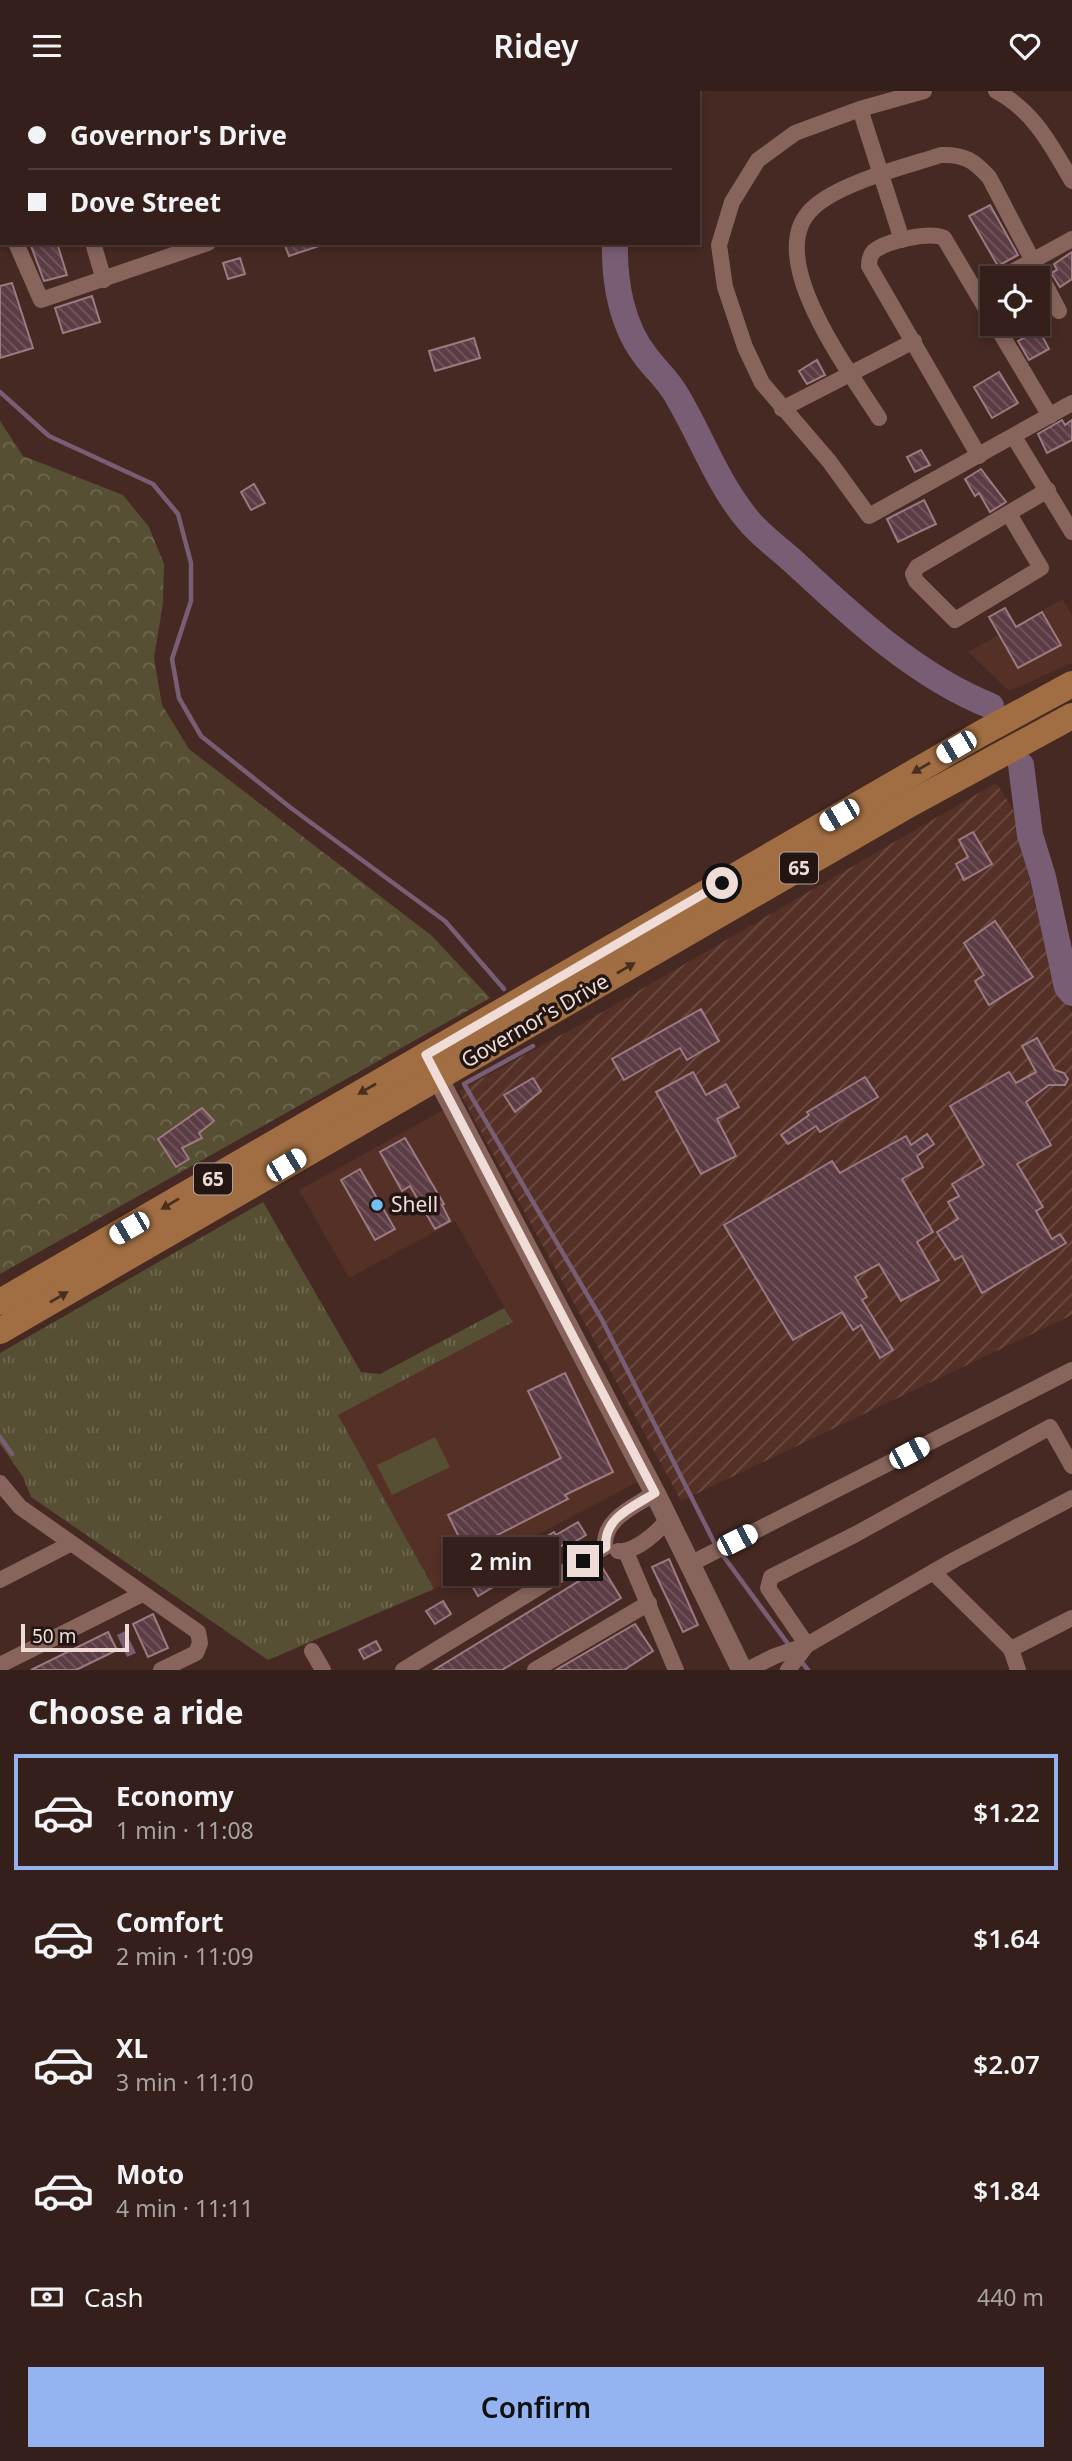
<!DOCTYPE html>
<meta charset="utf-8">
<style>
body{margin:0;font-family:"Noto Sans",sans-serif;background:#3c2723;color:#f1f3f6;height:100vh;display:flex;flex-direction:column;font-size:26px;white-space:nowrap}
*{box-sizing:border-box;margin:0}
p{font-size:23px;color:#a9a2a2}
.icon{flex:none;width:38px;height:38px;fill:none;stroke:currentColor;stroke-width:2;stroke-linecap:round;stroke-linejoin:round}
.map{position:relative;height:1579px;overflow:hidden}
.panel{display:flex;flex-direction:column;background:#341f1a;flex:1}
.panel>*{flex:none}
.guide{position:absolute;left:0px;top:0px;width:700px;height:154px;box-shadow:0 4px 10px #0003,0 0 0 2px #4e3d39;display:grid;align-content:center;height:154px;padding:0 28px;background:#341f1a}
.fabs{position:absolute;left:980px;top:175px;display:grid;gap:14px}
.fabs a{display:grid;place-items:center;width:70px;height:70px;border-radius:0px;background:#341f1a;box-shadow:0 4px 10px #0003,0 0 0 2px #4e3d39;font-size:35px}
.scale{position:absolute;left:21px;bottom:18px;width:108px;box-sizing:border-box;padding-left:7px;border:4px solid #f0dcd7;border-top:0;font-size:19px;line-height:24px;white-space:nowrap;color:#f0dcd7;-webkit-text-stroke:5px #231612;paint-order:stroke}
.end{position:absolute;width:32px;height:32px;margin:-16px;border:9px solid #f0dcd7;background:#111;box-shadow:0 0 0 4px #111}
.from{border-radius:50%}
.bubble{position:absolute;height:49px;border-radius:0px;background:#341f1a;box-shadow:0 4px 10px #0003,0 0 0 2px #4e3d39;font-size:23px;font-weight:600;line-height:49px;text-align:center}
.car{position:absolute;width:21px;height:42px;margin:-21px -10px;border-radius:9px;box-shadow:0 0 5px 2px #0007;background:linear-gradient(#fff 24%,#345 0 40%,#fff 0 76%,#345 0 86%,#fff 0)}
.guide b{display:flex;align-items:center;gap:24px;height:66px;font-size:26px}
.guide b+b{border-top:2px solid #4e3d39}
.guide i{width:18px;height:18px;background:#f1f3f6}
ul{padding:0;list-style:none}
li{display:flex;align-items:center;gap:21px;height:116px;margin:0 14px 10px;padding:0 14px;border:4px solid transparent;border-radius:0px}
li div{flex:1}
li b{display:block;font-size:26px}
li em{font-style:normal;font-weight:600}
li.on{border-color:#95b2f1}
li>.icon{width:63px;height:63px;stroke-width:1.5}
h2{padding:0 28px;font-size:32px;line-height:84px}
.pay{display:flex;align-items:center;gap:18px;height:77px;padding:0 28px;font-size:26px}
.pay p{margin-inline-start:auto}
.primary-button{display:flex;gap:14px;margin-top:auto;padding:14px 28px}
.primary-button a{flex:1;height:80px;border-radius:0px;background:#95b2f1;color:#111;font-size:28px;font-weight:600;line-height:80px;text-align:center}
header{display:flex;justify-content:space-between;align-items:center;height:91px;padding:0 28px;background:#341f1a;font-size:32px;font-weight:600}
.map>svg:first-child{display:block}
</style>
<header><svg class="icon" aria-label="menu" viewBox="0 0 24 24"><path d="M4 6h16M4 12h16M4 18h16"/></svg>Ridey<svg class="icon" aria-label="heart" viewBox="0 0 24 24"><path d="M12 20l-8-8c-3-5 5-10 8-4 3-6 11-1 8 4z"/></svg></header>
<div class="map">
<svg width="1072" height="1579" viewBox="0 0 1072 1579">
<defs>
<pattern id="industrial-furrows" width="10" height="10" patternUnits="userSpaceOnUse" patternTransform="scale(1.75)"><rect width="10" height="10" fill="#543027"/><path d="M-1 1l2-2M0 10L10 0M9 11l2-2" fill="none" stroke="#6d4d46"/></pattern>
<pattern id="grass-tufts" width="24" height="20" patternUnits="userSpaceOnUse" patternTransform="scale(1.75)"><rect width="24" height="20" fill="#564f33"/><path d="M3 7l-1-3M5 7V3M7 7l1-3M15 17l-1-3M17 17v-4M19 17l1-3" fill="none" stroke="#6f6850"/></pattern>
<pattern id="forest-crowns" width="20" height="18" patternUnits="userSpaceOnUse" patternTransform="scale(1.75)"><rect width="20" height="18" fill="#564f33"/><path d="M2 6a3 3 0 1 1 6 0M12 15a3 3 0 1 1 6 0" fill="none" stroke="#6f6850"/></pattern>
<pattern id="building-back-hatch" width="6" height="6" patternUnits="userSpaceOnUse" patternTransform="scale(1.75)"><rect width="6" height="6" fill="#5c3c44"/><path d="M-1 5l2 2M0 0l6 6M5-1l2 2" fill="none" stroke="#74585e"/></pattern>
</defs>
<rect width="100%" height="100%" fill="#462922"/>
<g fill="#543027">
<path d="M1063 508 1072 525V572L1009 600 968 561Z"/>
<path d="M443 1019 638 1391 434 1498 337 1324 513 1231 455 1130 349 1187 299 1099Z"/>
</g>
<path fill="url(#industrial-furrows)" d="M996 692 1013 718 1056 901 1072 921V1224L681 1410 459 1000 592 927Z"/>
<path fill="url(#grass-tufts)" d="M263 1111 361 1281 380 1283 504 1217 513 1231 338 1324 434 1498 268 1569 31 1406 23 1386 0 1353V1262Z"/>
<path fill="url(#forest-crowns)" d="M0 330 23 365 123 404 149 436 164 473 163 512 154 567 162 614 189 658 432 845 490 907 0 1183Z"/>
<path fill="#564f33" d="M435 1346 450 1376 392 1404 377 1374Z"/>
<path fill="#795d74" d="M125 1540 136 1562 127 1566 117 1544Z"/>
<g fill="none" stroke-linecap="round" stroke-linejoin="round">
<g stroke="#795d74" stroke-width="4.5">
<path d="M0 301 49 345 153 393 178 423 191 472V510L172 568 179 607 201 645 291 717 445 830 504 898"/>
<path d="M533 955 464 993 602 1229 716 1455"/>
<path d="M0 1346 12 1363"/>
<path d="M721 1462 791 1557"/>
<path d="M800 1569 808 1579"/>
</g>
<g stroke="#795d74" stroke-width="26">
<path d="M613 0 614 2"/>
<path d="M615 152C614 192 622 236 647 267 657 280 669 290 677 305 701 345 717 392 748 429 761 445 780 458 795 472 852 525 917 586 991 615"/>
<path d="M1021 674 1030 744 1043 786 1067 896 1072 902"/>
</g>
</g>
<g fill="url(#building-back-hatch)" stroke="#9d7981" stroke-width="2">
<path d="M990 114 1018 164 998 175 969 125Z"/>
<path d="M30 152H57L67 184 44 190Z"/>
<path d="M284 152H322V154L289 165Z"/>
<path d="M1072 161V188L1060 196 1051 182 1057 179 1054 173Z"/>
<path d="M240 167 245 183 228 188 223 172Z"/>
<path d="M12 192 33 257 0 267V195Z"/>
<path d="M92 205 100 231 63 242 55 217Z"/>
<path d="M1039 239 1049 258 1029 269 1018 250Z"/>
<path d="M474 247 480 267 435 280 429 260Z"/>
<path d="M817 269 825 284 807 293 799 280Z"/>
<path d="M999 281 1018 312 992 327 974 296Z"/>
<path d="M1062 329 1065 334 1072 329V349L1047 362 1038 343Z"/>
<path d="M921 359 930 374 915 381 907 366Z"/>
<path d="M981 378 1006 411 990 421 979 402 975 405 965 388Z"/>
<path d="M254 393 265 412 251 419 241 401Z"/>
<path d="M924 409 936 433 898 451 887 428Z"/>
<path d="M1005 517 1016 536 1042 521 1061 554 1018 577 989 526Z"/>
<path d="M973 741 992 773 964 789 956 773 968 766 959 749Z"/>
<path d="M995 830 1033 886 989 914 975 890 984 884 964 852Z"/>
<path d="M701 918 719 950 687 969 680 957 624 989 612 968Z"/>
<path d="M1037 947 1055 979 1064 982 1068 988 1065 994H1049L1026 1011 1051 1054 1017 1073 1043 1116 1036 1120 1052 1148 1060 1143 1066 1152 982 1202 962 1165 955 1169 937 1141 958 1128 948 1111 959 1105 952 1093 984 1074 950 1015 1009 981 1016 992 1036 981 1022 955Z"/>
<path d="M693 981 706 1004 726 993 739 1016 717 1028 736 1065 701 1083 656 1001Z"/>
<path d="M865 986 878 1006 820 1041 816 1035 788 1053 781 1044 809 1024 807 1021Z"/>
<path d="M533 987 541 1000 515 1021 504 1004Z"/>
<path d="M202 1017 214 1030 199 1042 202 1047 182 1057 189 1068 176 1076 158 1048Z"/>
<path d="M927 1043 934 1053 917 1065 923 1076 902 1088 933 1141 917 1151 939 1189 901 1210 879 1173 855 1186 867 1206 862 1209 893 1259 880 1267 861 1234 853 1239 842 1221 793 1249 724 1134 832 1070 840 1082 906 1045 911 1054Z"/>
<path d="M405 1047 444 1113 442 1114 450 1130 435 1138 410 1095 402 1100 380 1061Z"/>
<path d="M360 1078 395 1138 375 1149 341 1089Z"/>
<path d="M565 1282 613 1381 565 1404 568 1408 466 1460 448 1424 561 1367 528 1300Z"/>
<path d="M578 1431 586 1444 570 1454 568 1451 478 1505 470 1491 554 1441 556 1444Z"/>
<path d="M669 1468 698 1534 683 1541 652 1476Z"/>
<path d="M602 1476 621 1507 605 1517 502 1579H434Z"/>
<path d="M443 1510 451 1523 435 1533 426 1520Z"/>
<path d="M153 1523 168 1557 148 1566 133 1533Z"/>
<path d="M635 1533 653 1560 624 1579H556Z"/>
<path d="M108 1541 117 1559 76 1579H31Z"/>
<path d="M376 1550 381 1559 364 1568 359 1559Z"/>
</g>
<g fill="none" stroke-linecap="round" stroke-linejoin="round">
<g stroke="#87655d" stroke-width="16">
<path d="M45 0V2"/>
<path d="M115 0 116 2"/>
<path d="M190 0 191 2"/>
<path d="M255 0V2"/>
<path d="M381 0 384 2"/>
<path d="M569 0 570 2"/>
<path d="M924 0 860 18 795 42 758 69 732 111 719 154 725 196 745 256 762 292 829 370 869 425 1072 312"/>
<path d="M996 0C1034 20 1051 54 1072 90"/>
<path d="M664 2 669 0"/>
<path d="M860 18 902 149"/>
<path d="M0 87 2 92"/>
<path d="M16 152 41 209 208 152"/>
<path d="M93 152 104 189"/>
<path d="M1001 187 1072 148"/>
<path d="M995 233 1050 325"/>
<path d="M782 318 914 250"/>
<path d="M879 327C851 282 760 165 813 117 839 92 907 75 941 64 965 63 974 70 989 86L1059 220"/>
<path d="M1014 346 1072 441"/>
<path d="M979 365 869 175C869 170 870 164 874 160 887 150 929 140 944 147L992 228"/>
<path d="M1009 423 1041 477 955 529 916 490 913 483 917 476 1048 399"/>
<path d="M0 1392 20 1416 198 1541 200 1552 196 1562 161 1579"/>
<path d="M605 1456C603 1427 634 1416 655 1402"/>
<path d="M618 1460C635 1462 657 1441 668 1429"/>
<path d="M626 1461 676 1579"/>
<path d="M690 1473 1072 1279"/>
<path d="M933 1481 1011 1558 1018 1579"/>
<path d="M0 1489 70 1453"/>
<path d="M807 1554 768 1497 771 1486 856 1443 1050 1336 1072 1375"/>
<path d="M1011 1558 1072 1527"/>
<path d="M312 1560 323 1579"/>
<path d="M0 1574 142 1503"/>
<path d="M403 1579 605 1456"/>
<path d="M535 1579 649 1512"/>
<path d="M747 1579 775 1565 807 1554 954 1469 1072 1407"/>
<path d="M788 1579 807 1554"/>
</g>
<path stroke="#87655d" stroke-width="21" d="M431 974 655 1402 742 1579"/>
<g stroke="#a06e42" stroke-width="26">
<path d="M0 1211 980 643 1072 593"/>
<path d="M0 1240 910 713 1072 625"/>
</g>
</g>
<defs><path id="oneway-solid" d="M-6-.8H1V-3.2L6.5 0L1 3.2V.8H-6Z" transform="scale(1.75)"/></defs>
<g fill="#483020">
<use href="#oneway-solid" transform="translate(921 677) rotate(150)"/>
<use href="#oneway-solid" transform="translate(626 877) rotate(-30)"/>
<use href="#oneway-solid" transform="translate(367 998) rotate(150)"/>
<use href="#oneway-solid" transform="translate(170 1113) rotate(149)"/>
<use href="#oneway-solid" transform="translate(59 1206) rotate(-30)"/>
</g>
<g fill="none" stroke-linecap="round" stroke-linejoin="round">
<path stroke="#f0dcd7" stroke-width="9" d="M583 1470 606 1456C603 1427 633 1416 655 1402L426 964 722 792"/>
</g>
<circle fill="#73c0f6" stroke="#231612" stroke-width="2.5" cx="377" cy="1114" r="7"/>
<g text-anchor="middle" stroke-width="7" stroke-linejoin="round" paint-order="stroke">
<g fill="#231612" stroke="#b2a19c" stroke-width="2">
<rect x="780" y="761.5" width="38" height="31" rx="5"/>
<rect x="194" y="1072.5" width="38" height="31" rx="5"/>
</g>
<g font-size="19" font-weight="bold" fill="#f0dcd7">
<text x="799" y="784">65</text>
<text x="213" y="1095">65</text>
</g>
<g font-size="21" fill="#f0dcd7" stroke="#231612">
<text transform="translate(535 930) rotate(-30)" y="7">Governor's Drive</text>
</g>
<g font-size="21" fill="#f0dcd7" stroke="#231612" text-anchor="start">
<text x="391" y="1121">Shell</text>
</g>
</g>
</svg>
<div class="fabs">
<a><svg class="icon" aria-label="locate" viewBox="0 0 24 24"><circle cx="12" cy="12" r="6"/><path d="M12 2v4M12 18v4M2 12h4M18 12h4"/></svg></a>
</div>
<div class="scale">50 m</div>
<i class="end from" style="left:722px;top:792px"></i>
<i class="end" style="left:583px;top:1470px"></i>
<div class="bubble" style="left:443px;top:1446px;width:116px">2 min</div>
<i class="car" style="left:956px;top:656px;rotate:240deg"></i>
<i class="car" style="left:839px;top:724px;rotate:240deg"></i>
<i class="car" style="left:286px;top:1074px;rotate:59deg"></i>
<i class="car" style="left:129px;top:1137px;rotate:240deg"></i>
<i class="car" style="left:909px;top:1362px;rotate:62deg"></i>
<i class="car" style="left:737px;top:1449px;rotate:63deg"></i>
<div class="guide">
<b><i class="from"></i>Governor's Drive</b>
<b><i></i>Dove Street</b>
</div>
</div>
<section class="panel">
<h2>Choose a ride</h2>
<ul>
<li class="on"><svg class="icon" aria-label="car" viewBox="0 0 24 24"><path d="M5 17H2v-5l4-1 3-4h7l3 4 3 1v5h-3M9 17h6M6 11h13"/><circle cx="7" cy="17" r="2"/><circle cx="17" cy="17" r="2"/></svg><div><b>Economy</b><p>1 min · 11:08</p></div><em>$1.22</em></li>
<li><svg class="icon" aria-label="car" viewBox="0 0 24 24"><path d="M5 17H2v-5l4-1 3-4h7l3 4 3 1v5h-3M9 17h6M6 11h13"/><circle cx="7" cy="17" r="2"/><circle cx="17" cy="17" r="2"/></svg><div><b>Comfort</b><p>2 min · 11:09</p></div><em>$1.64</em></li>
<li><svg class="icon" aria-label="car" viewBox="0 0 24 24"><path d="M5 17H2v-5l4-1 3-4h7l3 4 3 1v5h-3M9 17h6M6 11h13"/><circle cx="7" cy="17" r="2"/><circle cx="17" cy="17" r="2"/></svg><div><b>XL</b><p>3 min · 11:10</p></div><em>$2.07</em></li>
<li><svg class="icon" aria-label="car" viewBox="0 0 24 24"><path d="M5 17H2v-5l4-1 3-4h7l3 4 3 1v5h-3M9 17h6M6 11h13"/><circle cx="7" cy="17" r="2"/><circle cx="17" cy="17" r="2"/></svg><div><b>Moto</b><p>4 min · 11:11</p></div><em>$1.84</em></li>
</ul>
<div class="pay"><svg class="icon" aria-label="cash" viewBox="0 0 24 24"><path d="M3 7h18v10H3z"/><circle cx="12" cy="12" r="2"/></svg>Cash<p>440 m</p></div>
<div class="primary-button"><a>Confirm</a></div>
</section>
